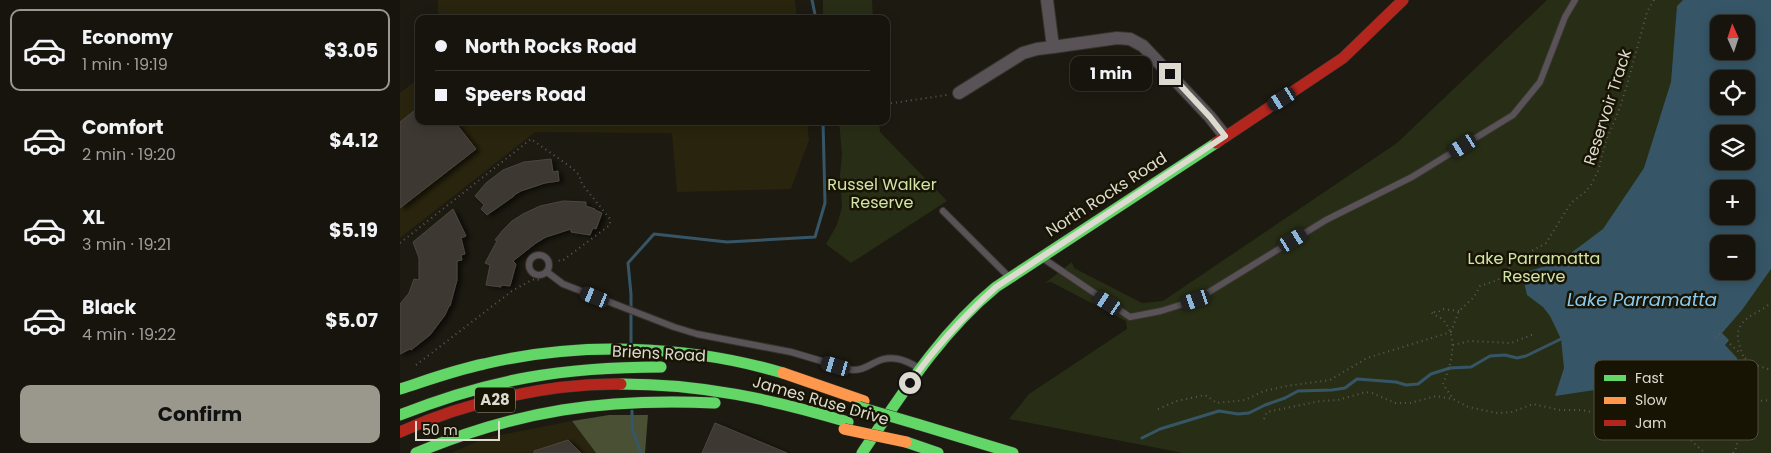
<!DOCTYPE html>
<meta charset="utf-8">
<style>
body{margin:0;font-family:Poppins,sans-serif;background:#23211b;color:#f1f3f6;height:100vh;display:flex;flex-direction:column;font-size:19px;white-space:nowrap}
*{box-sizing:border-box;margin:0}
p{font-size:16px;color:#9e9e9d}
.icon{flex:none;width:28px;height:28px;fill:none;stroke:currentColor;stroke-width:2;stroke-linecap:round;stroke-linejoin:round}
.map{position:relative;flex:1;overflow:hidden}
.sheet{display:flex;flex-direction:column;background:#16140d;width:400px}
.sheet>*{flex:none}
.top-card{position:absolute;left:15px;top:15px;width:475px;height:110px;border-radius:10px;box-shadow:0 2px 12px #0003,0 0 0 1px #35332e;display:grid;align-content:center;height:110px;padding:0 20px;background:#16140d}
.needle{width:32px;rotate:357deg}
.fabs{position:absolute;left:1310px;top:15px;display:grid;gap:10px}
.fabs a{display:grid;place-items:center;width:45px;height:45px;border-radius:10px;background:#16140d;box-shadow:0 2px 12px #0003,0 0 0 1px #35332e;font-size:25px}
.scale{position:absolute;left:15px;bottom:12px;width:85px;box-sizing:border-box;padding-left:5px;border:2px solid #dddacf;border-top:0;font-size:14px;line-height:18px;white-space:nowrap;color:#dddacf;-webkit-text-stroke:4px #181404;paint-order:stroke}
.end{position:absolute;width:22px;height:22px;margin:-11px;border:6px solid #dddacf;background:#111;box-shadow:0 0 0 2px #111}
.from{border-radius:50%}
.bubble{position:absolute;height:35px;border-radius:10px;background:#16140d;box-shadow:0 2px 12px #0003,0 0 0 1px #35332e;font-size:16px;font-weight:700;line-height:35px;text-align:center}
.car{position:absolute;width:15px;height:30px;margin:-15px -8px;border-radius:6px;box-shadow:0 0 4px 1px #0007;background:linear-gradient(#222 24%,#8ab4d8 0 40%,#222 0 76%,#8ab4d8 0 86%,#222 0)}
.top-card b{display:flex;align-items:center;gap:18px;height:48px;font-size:19px}
.top-card b+b{border-top:1px solid #35332e}
.top-card i{width:12px;height:12px;background:#f1f3f6}
ul{padding:9px 0 0;list-style:none}
li{display:flex;align-items:center;gap:15px;height:82px;margin:0 10px 8px;padding:0 10px;border:2px solid transparent;border-radius:10px}
li div{flex:1}
li b{display:block;font-size:19px}
li em{font-style:normal;font-weight:700}
li.active{border-color:#9a978c}
li>.icon{width:45px;height:45px;stroke-width:1.5}
.cta{display:flex;gap:10px;margin-top:auto;padding:10px 20px}
.cta a{flex:1;height:58px;border-radius:10px;background:#9a978c;color:#111;font-size:20px;font-weight:700;line-height:58px;text-align:center}
main{display:flex;flex:1;min-height:0}
.map>svg:first-child{display:block}
</style>
<main>
<section class="sheet">
<ul>
<li class="active"><svg class="icon" aria-label="car" viewBox="0 0 24 24"><path d="M5 17H2v-5l4-1 3-4h7l3 4 3 1v5h-3M9 17h6M6 11h13"/><circle cx="7" cy="17" r="2"/><circle cx="17" cy="17" r="2"/></svg><div><b>Economy</b><p>1 min · 19:19</p></div><em>$3.05</em></li>
<li><svg class="icon" aria-label="car" viewBox="0 0 24 24"><path d="M5 17H2v-5l4-1 3-4h7l3 4 3 1v5h-3M9 17h6M6 11h13"/><circle cx="7" cy="17" r="2"/><circle cx="17" cy="17" r="2"/></svg><div><b>Comfort</b><p>2 min · 19:20</p></div><em>$4.12</em></li>
<li><svg class="icon" aria-label="car" viewBox="0 0 24 24"><path d="M5 17H2v-5l4-1 3-4h7l3 4 3 1v5h-3M9 17h6M6 11h13"/><circle cx="7" cy="17" r="2"/><circle cx="17" cy="17" r="2"/></svg><div><b>XL</b><p>3 min · 19:21</p></div><em>$5.19</em></li>
<li><svg class="icon" aria-label="car" viewBox="0 0 24 24"><path d="M5 17H2v-5l4-1 3-4h7l3 4 3 1v5h-3M9 17h6M6 11h13"/><circle cx="7" cy="17" r="2"/><circle cx="17" cy="17" r="2"/></svg><div><b>Black</b><p>4 min · 19:22</p></div><em>$5.07</em></li>
</ul>
<div class="cta"><a>Confirm</a></div>
</section>
<div class="map">
<svg width="1371" height="453" viewBox="0 0 1371 453">
<defs>
<filter id="shadow"><feDropShadow dx="4" dy="2" stdDeviation="2.5" flood-color="#0009"/></filter>
</defs>
<rect width="100%" height="100%" fill="#1d1a11"/>
<g fill="#29240d">
<path d="M38 0H395L397 19H38Z"/>
<path d="M19 78V121H407L409 140 391 189 277 192 272 133 135 132 0 238V93Z"/>
<path d="M172 421 196 453H51L85 438Z"/>
</g>
<g fill="#282e15" fill-rule="evenodd">
<path d="M423 0H472L473 19H423Z"/>
<path d="M1147 0H1371V453H783L609 419 629 394 727 329 726 321 651 282 645 283 672 262 674 268 742 303 763 301 997 143ZM1319 24H1346V51H1319ZM1319 79H1346V106H1319ZM1319 134H1346V161H1319ZM1319 189H1346V216H1319ZM1319 244H1346V271H1319Z"/>
<path d="M439 121H479L480 132 547 201 451 263 426 244 437 225 442 207 440 175 442 154Z"/>
</g>
<path fill="#495033" d="M209 415H248L245 453H196L172 421Z"/>
<path fill="#365667" fill-rule="evenodd" d="M1283 0H1371V269L1342 310 1322 333 1329 340 1325 345 1337 358V386L1324 392C1322 406 1312 425 1298 428L1254 381 1155 396 1164 368 1161 339 1150 316 1143 307 1127 295 1122 273 1159 262 1203 229 1244 168 1271 82 1277 6ZM1319 24H1346V51H1319ZM1319 79H1346V106H1319ZM1319 134H1346V161H1319ZM1319 189H1346V216H1319ZM1319 244H1346V271H1319Z"/>
<g fill="none" stroke-linecap="round" stroke-linejoin="round">
<g stroke="#365667" stroke-width="3">
<path d="M412 0 416 19"/>
<path d="M231 342V294L228 263 254 234 327 242 415 237 425 203 423 121"/>
<path d="M232 411V428L241 453"/>
<path d="M742 438 760 429 819 411 838 414 849 413 865 405 885 398 898 391 932 390 945 388 957 379 996 382 1006 385 1018 384 1031 374 1050 368 1071 367 1090 356 1105 355 1117 358 1126 356 1165 337"/>
</g>
</g>
<g fill="#3c3730" stroke="#4c4740" filter="url(#shadow)">
<path d="M19 107V121H54L76 149 0 208V122Z"/>
<path d="M151 159 153 172 158 171 159 181 145 183 121 191 114 195V196L87 215 81 209 84 205 75 196 86 183 103 170 124 162Z"/>
<path d="M163 201 186 202V206L195 209V210L202 213 196 229 193 228 190 235 171 232V229L146 237 136 243 113 261 116 264 110 286 101 285V287L86 285 90 265 85 263 97 241 95 240 103 230 112 221 123 214 140 206Z"/>
<path d="M53 209 66 236 61 238 65 254 61 255 62 260 57 261V280L50 306H49L45 315 30 335 11 350 10 349 0 354V304L9 293 14 279 19 280V258L13 242Z"/>
<path d="M315 423 387 453H302Z"/>
<path d="M168 440 181 453H134V451Z"/>
</g>
<g fill="none" stroke-linecap="round" stroke-linejoin="round">
<g stroke="#37342c" stroke-width="8">
<g id="lane">
<path d="M543 211 608 276"/>
<circle cx="139" cy="265" r="10"/>
<path d="M644 259 730 317 761 311 796 300 926 220 1012 177 1113 115 1140 82 1165 17 1175 0"/>
<path d="M147 272 163 284 274 327 297 334 391 352 452 370C462 370 466 367 474 363 490 354 504 359 519 368"/>
</g>
</g>
<g stroke="#37342c" stroke-width="14">
<g id="street">
<path d="M647 0 653 47 717 38 730 39 743 46 810 117 825 136"/>
<path d="M559 93 623 53 637 49 653 47"/>
</g>
</g>
<g stroke="#37342c" stroke-width="12">
<g id="fast">
<path d="M221 384C302 384 371 399 448 422"/>
<path d="M0 389C28 380 55 370 84 364 181 341 288 345 383 373"/>
<path d="M0 415C90 379 164 367 261 367"/>
<path d="M517 424 613 453"/>
<path d="M506 442 538 453"/>
<path d="M16 453C118 410 205 398 315 403"/>
<path d="M462 453C502 394 540 333 596 287L816 143"/>
</g>
</g>
<g stroke="#37342c" stroke-width="12">
<path id="slow" d="M383 373 464 401"/>
</g>
<g stroke="#37342c" stroke-width="12">
<g id="jam">
<path d="M816 143 943 58 1003 0"/>
<path d="M0 432C65 402 150 383 221 384"/>
</g>
</g>
<g stroke="#5d585a" stroke-width="2" stroke-dasharray="1 4" stroke-linecap="butt">
<path d="M486 104 547 95"/>
<path d="M0 243 131 139 172 168 179 175 182 184 210 219V225L162 261 156 260"/>
<path d="M1059 311 1043 309 1038 312H1031C1035 316 1041 317 1044 321 1059 339 1051 365 1043 384L1053 399 1068 407 1097 413 1112 412 1133 404 1160 410H1181L1213 416 1221 413 1224 399"/>
<path d="M1051 332 1059 311 1074 297 1080 286 1098 280 1119 258 1146 243 1171 203 1185 192 1191 185 1198 171 1206 141 1219 110 1227 85 1247 12 1254 0"/>
<path d="M1319 334 1341 354"/>
<path d="M1316 338 1323 330"/>
<path d="M1053 345 1070 341 1111 343 1134 334"/>
<path d="M1345 358 1353 364 1371 370"/>
<path d="M16 365 112 291 130 281 135 279 140 280"/>
<path d="M1214 387 1224 399"/>
<path d="M1224 399C1255 380 1267 408 1283 431 1289 439 1297 446 1305 453"/>
<path d="M1346 402 1371 400"/>
<path d="M758 409 777 401 805 395 817 403 845 400 864 391 887 386 930 380 967 358 1051 332"/>
<path d="M864 419 867 412 921 401 938 400 966 392 972 393 995 403H1010L1036 396 1053 399"/>
<path d="M1333 453 1335 451C1340 433 1347 413 1348 394 1348 384 1347 372 1345 363 1343 352 1335 341 1339 329 1345 314 1362 313 1371 302"/>
</g>
<use href="#lane" stroke="#595358" stroke-width="6"/>
<use href="#street" stroke="#595358" stroke-width="12"/>
<use href="#fast" stroke="#63d668" stroke-width="11"/>
<use href="#slow" stroke="#ff974d" stroke-width="11"/>
<use href="#jam" stroke="#b3261e" stroke-width="11"/>
<g stroke="#37342c" stroke-width="12" stroke-linecap="butt">
<path id="fast-bridge" d="M459 407 517 424"/>
</g>
<g stroke="#37342c" stroke-width="12" stroke-linecap="butt">
<path id="slow-bridge" d="M444 429 506 442"/>
</g>
<use href="#fast-bridge" stroke="#63d668" stroke-width="11"/>
<use href="#slow-bridge" stroke="#ff974d" stroke-width="11"/>
</g>
<g fill="none" stroke-linecap="round" stroke-linejoin="round">
<path stroke="#dddacf" stroke-width="6" d="M510 383C535 347 564 316 596 287L825 136 810 117 770 74"/>
</g>
<g text-anchor="middle" stroke-width="5" stroke-linejoin="round" paint-order="stroke">
<rect fill="#181404" stroke="#a29f92" stroke-width="1" x="75" y="387.5" width="40" height="25" rx="4"/>
<g font-size="15" font-weight="bold" fill="#dddacf">
<text x="95" y="405">A28</text>
</g>
<g font-size="16" fill="#dddacf" stroke="#181404">
<text transform="translate(1207 107) rotate(-72)" y="6">Reservoir Track</text>
<text transform="translate(706 194) rotate(-33)" y="6">North Rocks Road</text>
<text transform="translate(259 353) rotate(3)" y="6">Briens Road</text>
<text transform="translate(421 400) rotate(16)" y="6">James Ruse Drive</text>
</g>
<g font-size="16" fill="#d2e4a6" stroke="#181404">
<text x="482" y="190">Russel Walker<tspan x="482" dy="18">Reserve</tspan></text>
<text x="1134" y="264">Lake Parramatta<tspan x="1134" dy="18">Reserve</tspan></text>
</g>
<g font-size="18" font-style="italic" fill="#8bcbef" stroke="#181404">
<text x="1242" y="306">Lake Parramatta</text>
</g>
</g>
<rect x="1194" y="360" width="164" height="80" rx="8" fill="#181404" stroke="#534f41" stroke-width="1"/>
<rect x="1204" y="375" width="22" height="6" fill="#63d668"/>
<rect x="1204" y="397" width="22" height="7" fill="#ff974d"/>
<rect x="1204" y="420" width="22" height="6" fill="#b3261e"/>
<g font-size="14" fill="#dddacf">
<text x="1235" y="383">Fast</text>
<text x="1235" y="405">Slow</text>
<text x="1235" y="428">Jam</text>
</g>
</svg>
<div class="fabs">
<a><svg class="needle" viewBox="-14 -14 28 28"><path d="M0-13l5 13h-10z" fill="#e53935"/><path d="M0 13l5-13h-10z" fill="#9e9e9d"/></svg></a>
<a><svg class="icon" aria-label="locate" viewBox="0 0 24 24"><circle cx="12" cy="12" r="6"/><path d="M12 2v4M12 18v4M2 12h4M18 12h4"/></svg></a>
<a><svg class="icon" aria-label="layers" viewBox="0 0 24 24"><path d="M12 4l9 5-9 5-9-5zM3 14l9 5 9-5"/></svg></a>
<a>+</a>
<a>−</a>
</div>
<div class="scale">50 m</div>
<i class="end from" style="left:510px;top:383px"></i>
<i class="end" style="left:770px;top:74px"></i>
<div class="bubble" style="left:670px;top:56px;width:82px">1 min</div>
<i class="car" style="left:882px;top:99px;rotate:237deg"></i>
<i class="car" style="left:1063px;top:146px;rotate:238deg"></i>
<i class="car" style="left:893px;top:240px;rotate:59deg"></i>
<i class="car" style="left:195px;top:297px;rotate:292deg"></i>
<i class="car" style="left:796px;top:300px;rotate:251deg"></i>
<i class="car" style="left:708px;top:303px;rotate:304deg"></i>
<i class="car" style="left:436px;top:366px;rotate:286deg"></i>
<div class="top-card">
<b><i class="from"></i>North Rocks Road</b>
<b><i></i>Speers Road</b>
</div>
</div>
</main>
